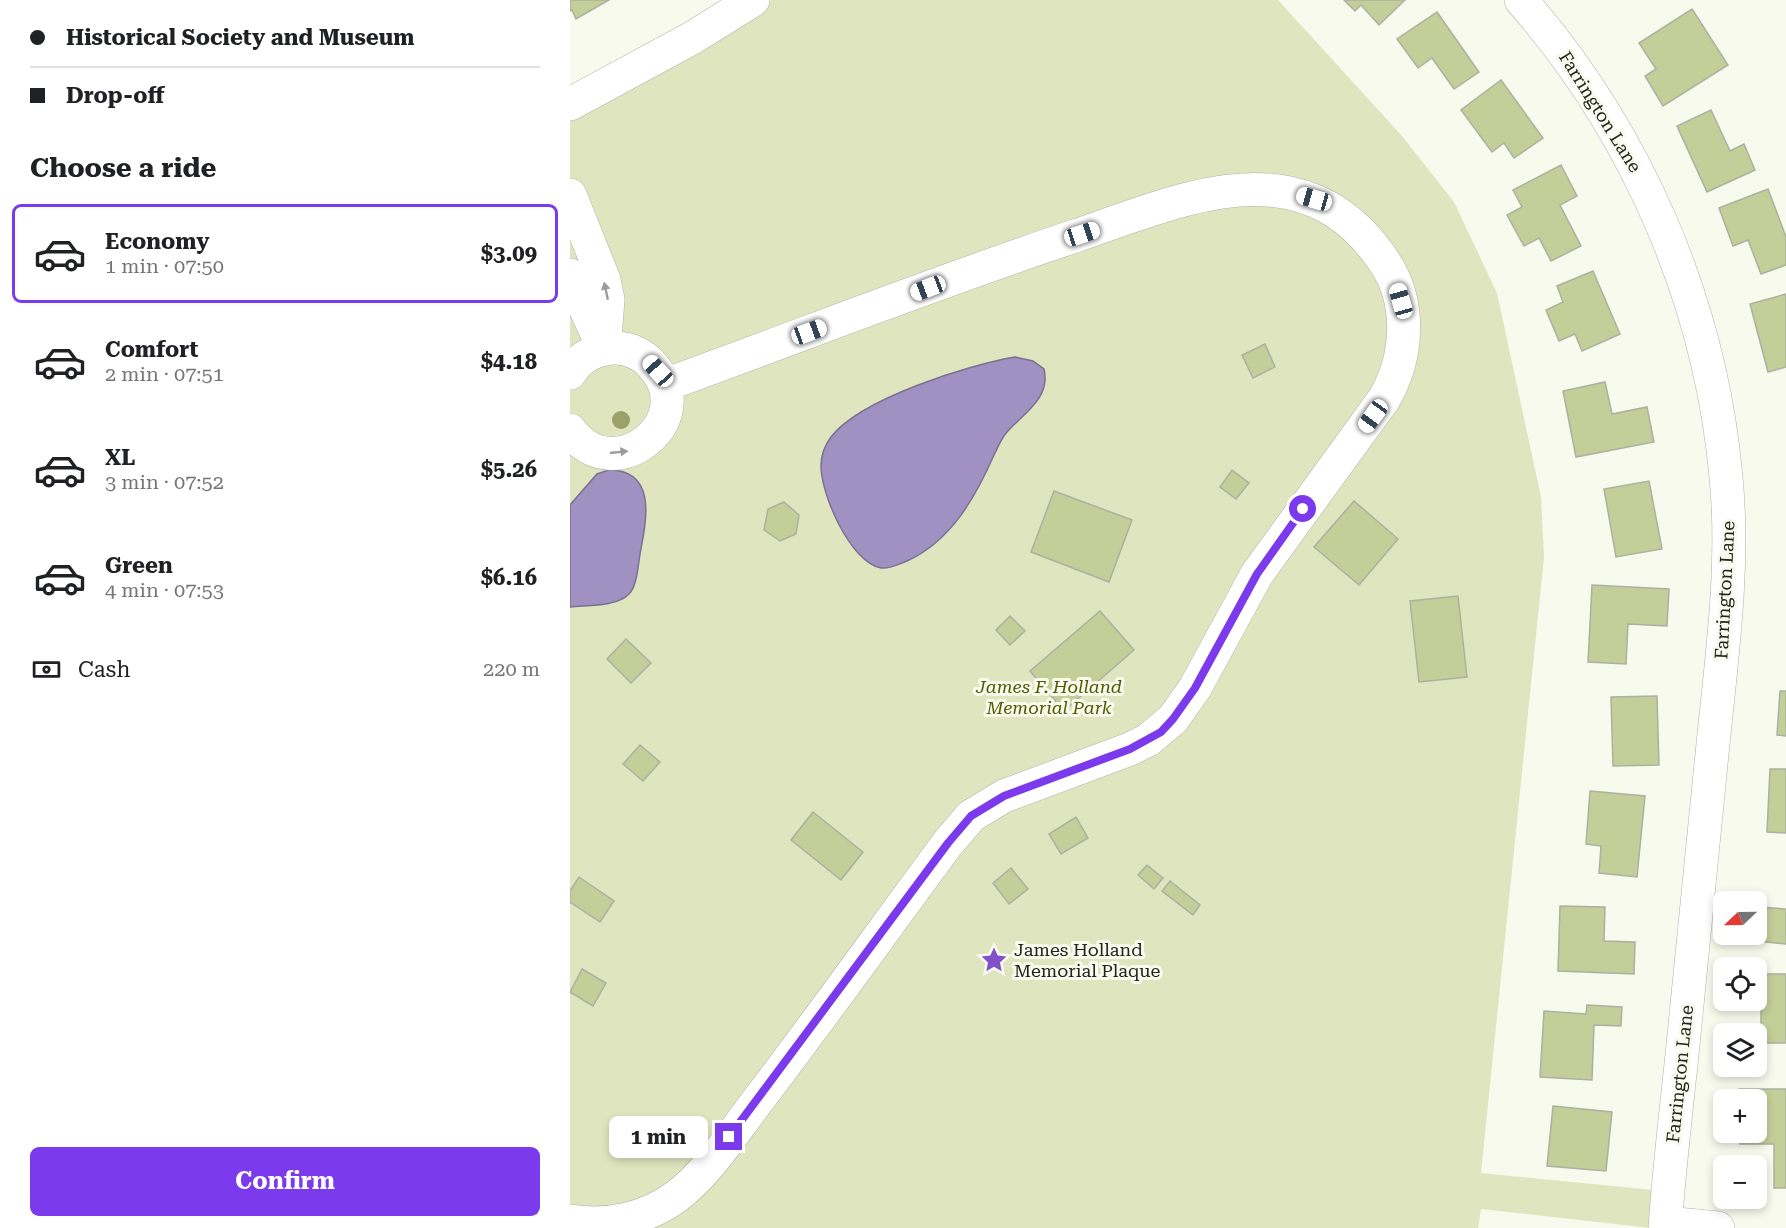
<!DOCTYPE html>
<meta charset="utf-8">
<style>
body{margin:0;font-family:"Roboto Serif",serif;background:#f2f2f2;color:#202124;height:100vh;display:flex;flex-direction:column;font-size:22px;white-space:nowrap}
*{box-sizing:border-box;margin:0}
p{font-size:20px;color:#757577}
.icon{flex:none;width:33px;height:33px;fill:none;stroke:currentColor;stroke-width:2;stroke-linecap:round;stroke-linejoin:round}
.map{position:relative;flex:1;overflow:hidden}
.panel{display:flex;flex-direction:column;background:#fff;width:570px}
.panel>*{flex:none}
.hud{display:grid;align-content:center;height:132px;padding:0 30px;background:#fff}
.needle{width:39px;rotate:248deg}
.controls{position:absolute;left:1143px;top:891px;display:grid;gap:12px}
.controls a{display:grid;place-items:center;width:54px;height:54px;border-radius:9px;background:#fff;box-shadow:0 3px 9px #0003;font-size:30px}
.end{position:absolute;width:27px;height:27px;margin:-14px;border:8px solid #7c3aed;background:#fff;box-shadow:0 0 0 3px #fff}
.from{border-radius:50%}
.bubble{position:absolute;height:42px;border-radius:9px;background:#fff;box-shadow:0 3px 9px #0003;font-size:20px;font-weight:700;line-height:42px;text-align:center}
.car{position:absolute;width:18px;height:36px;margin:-18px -9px;border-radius:8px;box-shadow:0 0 4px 2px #0007;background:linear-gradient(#fff 24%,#345 0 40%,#fff 0 76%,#345 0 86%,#fff 0)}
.hud b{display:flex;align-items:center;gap:21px;height:57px;font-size:22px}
.hud b+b{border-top:2px solid #e0e0e0}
.hud i{width:15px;height:15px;background:#202124}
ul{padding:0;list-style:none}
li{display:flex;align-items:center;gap:18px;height:99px;margin:0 12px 9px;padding:0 18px;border:3px solid transparent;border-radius:9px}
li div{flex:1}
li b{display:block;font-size:22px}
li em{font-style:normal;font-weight:700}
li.active{border-color:#7c3aed}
li>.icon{width:54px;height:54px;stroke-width:1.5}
h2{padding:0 30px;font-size:27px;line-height:72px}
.pay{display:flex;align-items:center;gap:15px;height:66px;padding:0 30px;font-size:22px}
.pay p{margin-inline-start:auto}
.action{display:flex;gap:12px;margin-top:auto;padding:12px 30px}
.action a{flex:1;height:69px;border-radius:9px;background:#7c3aed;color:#fff;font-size:24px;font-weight:700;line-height:69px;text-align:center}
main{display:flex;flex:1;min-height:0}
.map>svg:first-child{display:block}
</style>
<main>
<section class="panel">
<div class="hud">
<b><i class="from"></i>Historical Society and Museum</b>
<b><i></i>Drop-off</b>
</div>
<h2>Choose a ride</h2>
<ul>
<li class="active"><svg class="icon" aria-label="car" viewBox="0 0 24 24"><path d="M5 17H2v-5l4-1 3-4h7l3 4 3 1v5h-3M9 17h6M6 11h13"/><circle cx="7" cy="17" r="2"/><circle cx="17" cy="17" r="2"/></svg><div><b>Economy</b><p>1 min · 07:50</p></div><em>$3.09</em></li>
<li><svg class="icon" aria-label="car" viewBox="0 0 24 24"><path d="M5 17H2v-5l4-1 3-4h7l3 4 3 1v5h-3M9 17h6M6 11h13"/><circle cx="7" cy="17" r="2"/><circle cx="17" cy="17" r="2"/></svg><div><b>Comfort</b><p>2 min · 07:51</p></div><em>$4.18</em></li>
<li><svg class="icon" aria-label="car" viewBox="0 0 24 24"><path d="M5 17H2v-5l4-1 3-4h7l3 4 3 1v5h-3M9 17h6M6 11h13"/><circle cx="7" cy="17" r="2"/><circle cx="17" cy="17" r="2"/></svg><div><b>XL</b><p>3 min · 07:52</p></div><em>$5.26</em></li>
<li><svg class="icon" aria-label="car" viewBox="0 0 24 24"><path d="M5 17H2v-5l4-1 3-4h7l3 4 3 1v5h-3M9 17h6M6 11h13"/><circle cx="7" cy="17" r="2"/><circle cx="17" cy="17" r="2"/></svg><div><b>Green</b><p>4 min · 07:53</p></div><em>$6.16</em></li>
</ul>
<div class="pay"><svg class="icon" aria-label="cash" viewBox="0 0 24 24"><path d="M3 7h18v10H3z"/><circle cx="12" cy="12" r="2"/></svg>Cash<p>220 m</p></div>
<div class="action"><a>Confirm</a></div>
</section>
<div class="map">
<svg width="1216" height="1228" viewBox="0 0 1216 1228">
<rect width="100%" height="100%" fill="#f7faec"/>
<path fill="#dfe6bf" d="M196 0H708L832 136 884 202 927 293 971 497 974 557 911 1173 1084 1190 1081 1228 911 1209 908 1228H0V105Z"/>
<g fill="#a091c2" stroke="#7a7090" stroke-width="1.5">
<path d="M445 357 463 361 474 369C481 398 454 413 437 432 431 439 428 447 424 455 405 498 381 541 337 561 329 564 320 569 311 568 280 562 251 494 251 466 251 456 255 445 261 437 290 399 398 365 445 357Z"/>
<path d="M39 470C88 470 76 522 70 554 68 566 67 586 59 594 47 607 16 605 0 607V505L27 474Z"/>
</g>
<g fill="#c4ce98" stroke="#adb0a2" stroke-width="1.5">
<path d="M0 0H39L6 19 2 10 0 11Z"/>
<path d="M774 0H835L809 25 791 5 785 11Z"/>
<path d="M1122 9 1158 65 1093 106 1075 76 1086 69 1069 43Z"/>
<path d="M867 12 909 72 884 89 862 58 848 68 827 39Z"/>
<path d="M931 80 973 138 944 158 934 143 922 152 891 110Z"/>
<path d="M1141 110 1160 151 1174 144 1185 170 1137 192 1107 126Z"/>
<path d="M991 165 1007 196 990 205 1011 246 981 261 969 238 954 246 937 215 952 207 943 190Z"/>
<path d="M1198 189 1216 237V265L1191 274 1178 240 1163 246 1149 208Z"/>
<path d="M1023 271 1050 334 1012 351 1005 334 989 341 976 310 993 302 987 286Z"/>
<path d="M1216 294V367L1198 372 1180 304Z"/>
<path d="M695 344 705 367 683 378 672 355Z"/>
<path d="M1035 382 1042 414 1077 407 1084 442 1006 457 993 391Z"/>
<path d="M662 470 679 483 666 499 650 487Z"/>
<path d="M1079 481 1092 549 1046 557 1034 489Z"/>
<path d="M484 491 562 520 539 582 461 552Z"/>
<path d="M784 501 828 539 789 585 744 547Z"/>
<path d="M214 502 229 515 226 534 210 541 194 530 198 509Z"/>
<path d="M1022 585 1099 589 1097 626 1058 624 1056 664 1018 662Z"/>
<path d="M888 596 897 677 849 682 840 601Z"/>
<path d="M530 611 564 650 494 711 460 671Z"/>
<path d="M440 616 455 631 440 645 426 630Z"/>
<path d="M56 639 81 663 61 683 37 659Z"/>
<path d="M1210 691H1216V736L1207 735Z"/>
<path d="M1087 696 1089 765 1043 766 1041 697Z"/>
<path d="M70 745 90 762 73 781 53 764Z"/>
<path d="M1200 769H1216V833L1197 832Z"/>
<path d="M1020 791 1075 796 1067 877 1029 873 1031 846 1016 844Z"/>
<path d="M243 812 293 852 271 880 221 840Z"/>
<path d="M506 817 518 838 491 854 479 834Z"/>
<path d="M577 865 593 878 584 889 568 875Z"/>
<path d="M441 868 458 889 439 904 423 883Z"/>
<path d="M9 877 44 901 30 922 0 902V891Z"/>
<path d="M600 881 630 905 623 915 592 891Z"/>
<path d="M990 906 1035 907 1034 941 1065 942 1064 974 988 971Z"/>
<path d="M1190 907 1216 909V944L1187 941Z"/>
<path d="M12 969 36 983 23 1006 0 992Z"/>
<rect x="1191" y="974" width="25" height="69"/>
<path d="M1017 1005 1052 1007 1051 1026 1024 1025 1022 1080 970 1077 974 1011 1016 1014Z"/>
<path d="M1169 1089H1216V1188H1204V1144H1170L1169 1132H1186V1100H1169Z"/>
<path d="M983 1106 1042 1112 1036 1171 977 1166Z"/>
</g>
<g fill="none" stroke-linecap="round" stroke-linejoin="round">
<g stroke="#afb2a5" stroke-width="34">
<g id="minor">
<path d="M951 0C1067 133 1140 301 1156 477 1165 569 1151 662 1142 754 1132 854 1122 954 1112 1055 1106 1112 1099 1170 1095 1228"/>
<path d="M0 104 122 38 183 0"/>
<path d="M0 195 34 280 38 300 34 349"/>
<path d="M0 275 33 347"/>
<path d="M0 373C9 357 27 348 46 348 59 348 74 355 82 365 133 420 43 491 0 430"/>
<path d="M0 1221C38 1227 76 1219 107 1196 140 1171 164 1131 189 1099 253 1015 315 928 378 843L401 816 434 796 560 749 578 740 603 719 625 688 687 574 814 399C838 358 842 304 815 263 787 220 750 194 698 190 636 185 564 216 505 236 367 282 232 335 95 385"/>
<path d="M1096 1223 1148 1228"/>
</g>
</g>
<use href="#minor" stroke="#fff" stroke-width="33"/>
</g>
<circle fill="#9ba16a" cx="51" cy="420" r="9"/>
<defs><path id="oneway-solid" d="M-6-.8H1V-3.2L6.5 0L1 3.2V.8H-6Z" transform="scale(1.5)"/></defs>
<g fill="#9b9c99">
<use href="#oneway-solid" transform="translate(36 291) rotate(-102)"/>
<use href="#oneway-solid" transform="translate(49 452) rotate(-6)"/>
</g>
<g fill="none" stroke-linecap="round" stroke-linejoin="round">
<path stroke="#7c3aed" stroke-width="8" d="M159 1137 378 843 401 816 434 796 560 749 591 732 603 719 625 688 687 574 733 509"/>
</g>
<defs>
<g id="sight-bare" transform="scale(2.07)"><path d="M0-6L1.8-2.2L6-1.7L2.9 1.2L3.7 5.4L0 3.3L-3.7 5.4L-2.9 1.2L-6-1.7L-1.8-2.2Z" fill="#8151c9" stroke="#f7faec" stroke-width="2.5" paint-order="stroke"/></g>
</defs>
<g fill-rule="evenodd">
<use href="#sight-bare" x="424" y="960"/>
</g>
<g text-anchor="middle" stroke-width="6" stroke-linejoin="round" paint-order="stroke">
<g font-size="18" fill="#21231d" stroke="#f7faec">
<text transform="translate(1030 112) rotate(58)" y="6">Farrington Lane</text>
<text transform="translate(1155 590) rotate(-87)" y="6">Farrington Lane</text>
<text transform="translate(1110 1074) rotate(-84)" y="6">Farrington Lane</text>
</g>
<g font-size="18" font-style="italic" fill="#505900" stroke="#f7faec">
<text x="479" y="693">James F. Holland<tspan x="479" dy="21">Memorial Park</tspan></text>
</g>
<g font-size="18" fill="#21231d" stroke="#f7faec" text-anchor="start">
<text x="444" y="956">James Holland<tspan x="444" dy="21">Memorial Plaque</tspan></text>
</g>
</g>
</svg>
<div class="controls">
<a><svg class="needle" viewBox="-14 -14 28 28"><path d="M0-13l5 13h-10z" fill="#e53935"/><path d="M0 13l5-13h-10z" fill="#757577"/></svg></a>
<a><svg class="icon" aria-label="locate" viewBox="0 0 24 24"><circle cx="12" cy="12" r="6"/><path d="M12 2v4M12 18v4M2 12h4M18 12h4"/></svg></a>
<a><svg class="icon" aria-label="layers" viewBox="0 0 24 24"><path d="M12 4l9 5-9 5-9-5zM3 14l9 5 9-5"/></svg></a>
<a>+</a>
<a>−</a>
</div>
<i class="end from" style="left:733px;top:509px"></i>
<i class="end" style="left:159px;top:1137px"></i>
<div class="bubble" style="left:39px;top:1116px;width:99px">1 min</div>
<i class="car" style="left:744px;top:199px;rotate:286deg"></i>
<i class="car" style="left:512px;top:234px;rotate:72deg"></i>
<i class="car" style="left:358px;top:288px;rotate:249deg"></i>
<i class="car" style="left:831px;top:301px;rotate:344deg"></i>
<i class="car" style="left:239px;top:332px;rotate:70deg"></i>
<i class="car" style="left:88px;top:371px;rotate:318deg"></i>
<i class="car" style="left:803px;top:416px;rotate:216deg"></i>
</div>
</main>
